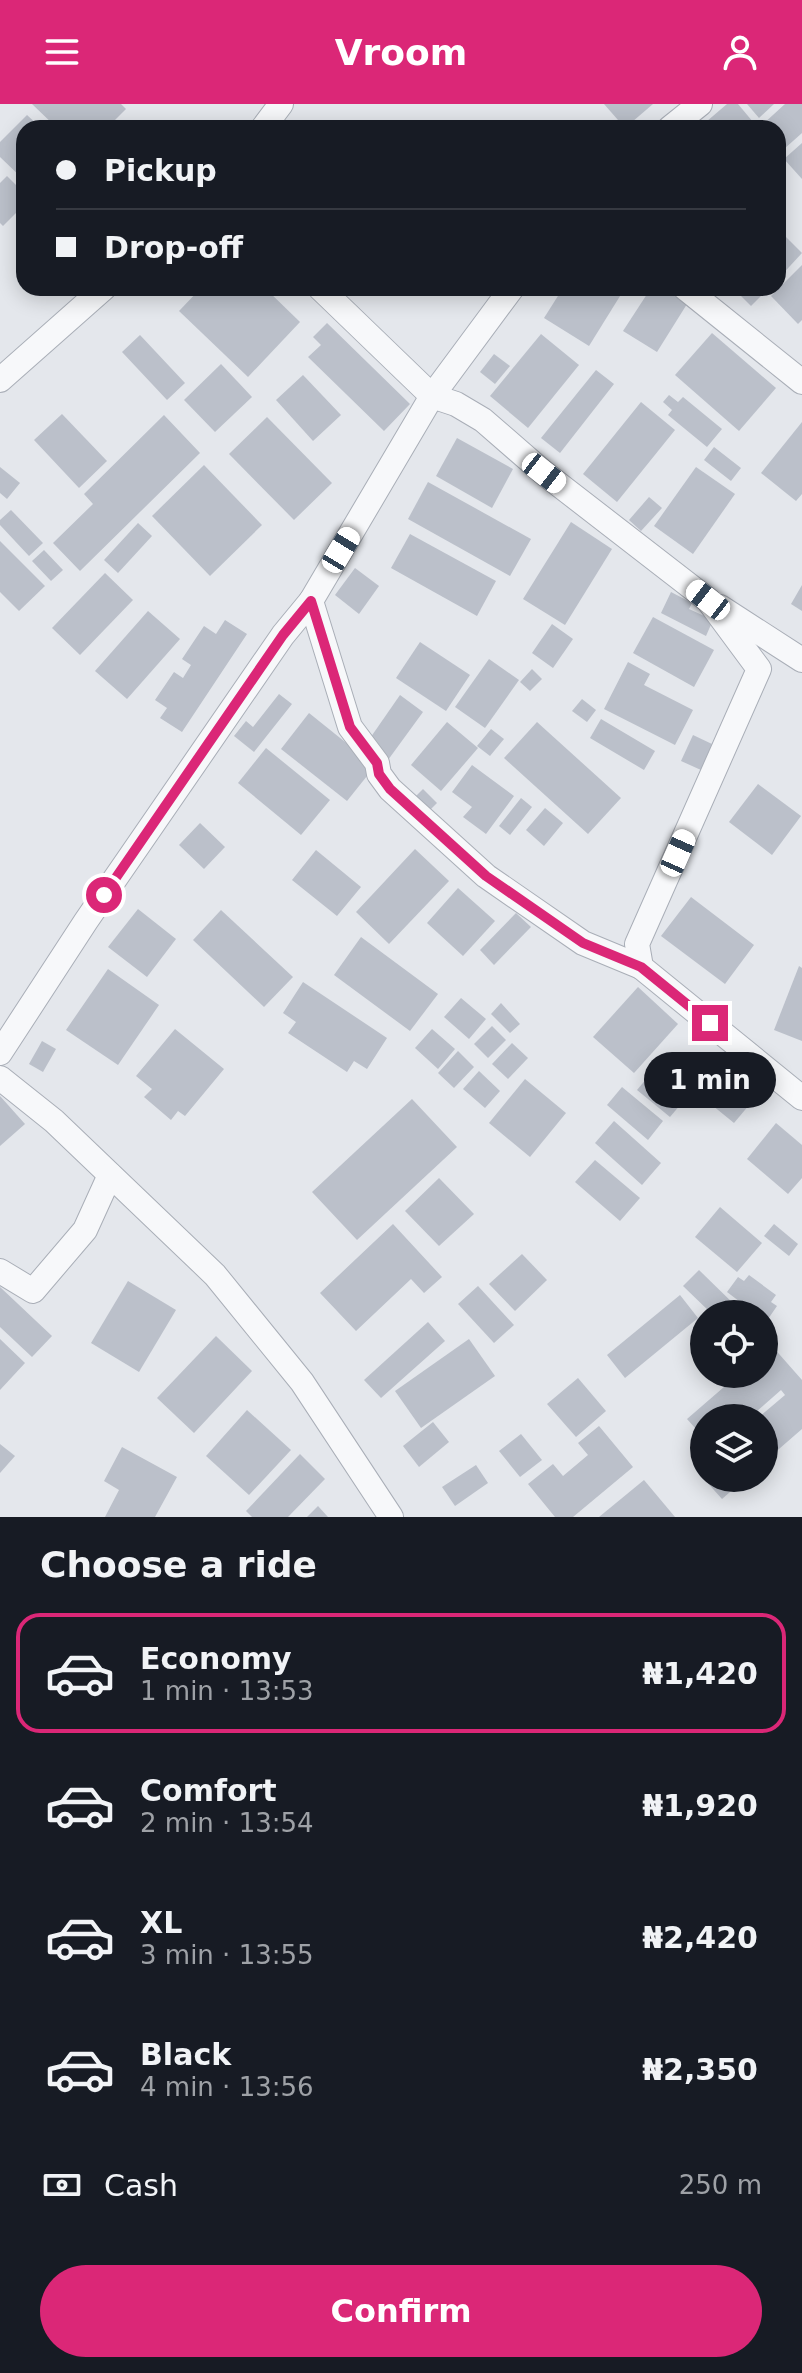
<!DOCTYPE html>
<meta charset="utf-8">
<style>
body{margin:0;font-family:"DejaVu Sans",sans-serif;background:#242831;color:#f1f3f6;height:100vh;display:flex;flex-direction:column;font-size:30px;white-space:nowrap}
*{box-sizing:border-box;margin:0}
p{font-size:26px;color:#9ea1a6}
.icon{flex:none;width:44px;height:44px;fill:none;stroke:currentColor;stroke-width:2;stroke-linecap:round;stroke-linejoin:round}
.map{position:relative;height:1413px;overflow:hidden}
.sheet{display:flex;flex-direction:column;background:#171b24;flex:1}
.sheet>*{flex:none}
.banner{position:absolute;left:16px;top:16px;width:770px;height:176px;border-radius:24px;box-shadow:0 4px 20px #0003;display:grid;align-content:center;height:176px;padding:0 40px;background:#171b24}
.tools{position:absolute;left:690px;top:1196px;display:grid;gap:16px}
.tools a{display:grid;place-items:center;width:88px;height:88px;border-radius:50%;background:#171b24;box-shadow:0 4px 20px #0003;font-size:40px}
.end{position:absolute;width:36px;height:36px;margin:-18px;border:10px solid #db2777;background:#fff;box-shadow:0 0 0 4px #fff}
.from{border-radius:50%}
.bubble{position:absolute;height:56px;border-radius:28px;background:#171b24;box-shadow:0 4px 20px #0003;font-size:26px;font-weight:600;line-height:56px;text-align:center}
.car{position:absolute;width:24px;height:48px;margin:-24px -12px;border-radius:10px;box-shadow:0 0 6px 2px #0007;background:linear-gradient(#fff 24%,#345 0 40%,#fff 0 76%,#345 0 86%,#fff 0)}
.banner b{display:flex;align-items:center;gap:28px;height:76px;font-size:30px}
.banner b+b{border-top:2px solid #363941}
.banner i{width:20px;height:20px;background:#f1f3f6}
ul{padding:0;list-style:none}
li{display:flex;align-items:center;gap:24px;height:120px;margin:0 16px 12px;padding:0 24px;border:4px solid transparent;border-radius:24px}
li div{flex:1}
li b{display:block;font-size:30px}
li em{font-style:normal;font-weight:600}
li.current{border-color:#db2777}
li>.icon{width:72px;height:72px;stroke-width:1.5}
h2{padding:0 40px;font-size:36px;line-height:96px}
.pay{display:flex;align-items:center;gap:20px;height:88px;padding:0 40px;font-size:30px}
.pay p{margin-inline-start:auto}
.action{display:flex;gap:16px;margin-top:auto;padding:16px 40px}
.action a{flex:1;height:92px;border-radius:48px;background:#db2777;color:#fff;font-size:32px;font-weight:600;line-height:92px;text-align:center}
header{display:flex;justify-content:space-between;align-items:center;height:104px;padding:0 40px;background:#db2777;color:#fff;font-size:36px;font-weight:600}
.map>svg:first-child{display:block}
</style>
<header><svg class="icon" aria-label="menu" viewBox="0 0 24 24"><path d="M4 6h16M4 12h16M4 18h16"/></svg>Vroom<svg class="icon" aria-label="person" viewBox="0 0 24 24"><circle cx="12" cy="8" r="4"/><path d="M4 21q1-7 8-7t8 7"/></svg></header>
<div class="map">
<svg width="802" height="1413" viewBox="0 0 802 1413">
<rect width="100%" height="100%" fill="#e4e7ec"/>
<g fill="#bbc0ca">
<path d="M32 0H121L126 5 107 24H57Z"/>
<path d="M604 0H653L625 24Z"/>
<path d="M727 0H738L758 24H699Z"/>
<path d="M747 0H774L759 14Z"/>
<path d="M785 0H802V29L784 45 778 38V24H765L762 21Z"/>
<path d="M27 11 41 24H24V76L0 53V38Z"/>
<path d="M802 39V75L784 55Z"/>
<path d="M7 72 24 89V101L3 122 0 119V79Z"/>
<path d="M778 125 802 149 778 175Z"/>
<path d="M802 161V216L798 220 771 192Z"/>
<path d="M201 184H265L300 218 248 273 179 207Z"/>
<path d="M563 184H625L589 242 544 214Z"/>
<path d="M651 184H662L687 200 657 248 623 227Z"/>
<path d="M733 184H769L751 202Z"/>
<path d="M327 219 410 300 384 327 308 253 321 241 313 233Z"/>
<path d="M712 229 776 284 739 327 675 271Z"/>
<path d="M541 230 579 261 528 324 490 292Z"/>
<path d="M140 231 185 279 167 296 122 248Z"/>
<path d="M494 250 510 262 495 280 480 268Z"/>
<path d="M221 260 252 293 215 328 184 296Z"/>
<path d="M596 266 614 280 560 349 541 334Z"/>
<path d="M303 271 341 311 313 337 276 296Z"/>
<path d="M669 291 678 298 683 293 722 325 707 343 668 311 672 306 663 298Z"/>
<path d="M641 298 675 326 617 398 583 370Z"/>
<path d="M62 310 107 357 79 384 34 336Z"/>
<path d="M164 311 200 349 80 467 53 439 93 400 84 390Z"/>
<path d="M267 313 332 379 294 416 229 350Z"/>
<path d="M802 318V390L796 397 761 369Z"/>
<path d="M457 334 513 365 492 404 436 372Z"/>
<path d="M714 343 741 364 731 377 704 356Z"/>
<path d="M204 361 262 421 210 472 152 412Z"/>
<path d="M0 363 20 379 7 395 0 389Z"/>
<path d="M696 363 735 390 693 450 654 422Z"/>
<path d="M428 378 531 435 510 472 408 415Z"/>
<path d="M649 393 662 404 641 427 629 416Z"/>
<path d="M11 406 43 439 29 452 0 421V416Z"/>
<path d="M571 418 612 445 565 521 523 495Z"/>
<path d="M138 419 152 432 118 469 104 456Z"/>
<path d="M410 430 496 477 477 512 391 464Z"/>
<path d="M0 437 45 482 19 507 0 488Z"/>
<path d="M44 446 63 466 51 477 32 457Z"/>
<path d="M355 464 379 482 359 510 335 491Z"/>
<path d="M105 469 133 496 80 551 52 524Z"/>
<path d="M802 481V507L791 500Z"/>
<path d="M671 488 692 499 689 505 713 516 706 532 661 509Z"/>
<path d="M148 507 180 535 127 595 95 567Z"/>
<path d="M653 513 714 546 694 583 633 549Z"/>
<path d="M225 516 247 530 182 628 160 614 167 604 155 596 174 568 183 574 191 561 182 555 204 522 216 530Z"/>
<path d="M552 520 573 535 553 564 532 549Z"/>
<path d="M420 538 470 571 446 607 396 574Z"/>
<path d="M489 555 519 576 485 624 455 603Z"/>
<path d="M628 558 650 570 644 581 693 606 675 641 604 605Z"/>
<path d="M532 565 542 575 530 587 520 578Z"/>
<path d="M279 590 292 600 254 648 234 632 246 617 253 623Z"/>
<path d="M400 591 423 608 388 656 366 640Z"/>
<path d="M582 595 596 606 587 618 572 607Z"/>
<path d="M309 609 375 662 347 697 281 645Z"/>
<path d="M601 615 655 647 644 666 590 634Z"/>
<path d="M447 618 478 644 441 687 411 661Z"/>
<path d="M537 618 621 694 588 730 504 654Z"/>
<path d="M491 625 504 635 490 652 477 642Z"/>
<path d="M693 631 712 640 701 666 681 657Z"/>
<path d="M266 644 330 696 301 731 238 679Z"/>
<path d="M472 661 514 692 486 730 463 713 472 703 452 688Z"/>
<path d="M758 680 801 712 772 751 729 718Z"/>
<path d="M423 685 437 699 427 709 413 695Z"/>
<path d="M521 694 532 703 510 731 499 722Z"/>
<path d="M545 704 563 719 544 742 526 726Z"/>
<path d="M200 719 225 743 204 765 179 741Z"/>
<path d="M415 745 449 777 389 840 356 808Z"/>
<path d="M316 746 361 783 337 812 292 776Z"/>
<path d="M458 784 495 817 463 852 427 819Z"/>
<path d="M691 793 754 841 725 880 661 832Z"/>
<path d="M138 805 176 835 147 873 108 843Z"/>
<path d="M221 806 293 873 264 903 193 836Z"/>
<path d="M516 809 531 823 494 861 480 846Z"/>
<path d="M361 833 438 890 410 927 334 871Z"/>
<path d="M799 862 802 864V937L774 926Z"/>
<path d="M108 865 159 901 118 961 66 926Z"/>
<path d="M303 878 387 934 367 965 354 957 347 968 288 929 296 918 283 909Z"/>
<path d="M638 883 678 920 634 969 593 933Z"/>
<path d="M461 894 486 915 469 935 444 913Z"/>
<path d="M501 899 520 920 510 929 491 910Z"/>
<path d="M492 922 506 936 488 954 474 940Z"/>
<path d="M175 925 224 965 185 1012 178 1007 171 1016 144 993 152 985 136 972Z"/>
<path d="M432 925 455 945 438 965 415 944Z"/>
<path d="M42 937 56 945 43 968 29 960Z"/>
<path d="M512 939 528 954 508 975 492 960Z"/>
<path d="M458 947 474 963 454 984 438 969Z"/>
<path d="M663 955 696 982 670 1013 637 986Z"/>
<path d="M716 963 755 994 734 1019 696 988Z"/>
<path d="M479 967 500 987 485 1004 463 985Z"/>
<path d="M525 975 566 1009 530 1053 489 1019Z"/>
<path d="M622 983 663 1017 648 1036 607 1001Z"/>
<path d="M0 992 25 1020 0 1042Z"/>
<path d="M412 995 457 1043 357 1136 312 1088Z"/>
<path d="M614 1017 661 1059 642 1081 595 1039Z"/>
<path d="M776 1019 802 1041V1074L788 1090 747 1055Z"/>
<path d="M595 1056 640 1094 620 1117 575 1078Z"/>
<path d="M439 1074 474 1110 439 1142 405 1107Z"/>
<path d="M720 1103 762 1139 737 1168 695 1133Z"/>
<path d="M393 1120 442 1173 424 1189 411 1175 356 1227 320 1189Z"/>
<path d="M774 1120 798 1140 789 1152 764 1132Z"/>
<path d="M522 1150 547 1176 515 1207 489 1180Z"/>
<path d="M699 1166 741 1207 738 1210H712L683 1182Z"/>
<path d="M749 1171 776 1191 771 1198 777 1202 766 1218 764 1210H756L727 1188 738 1173 744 1177Z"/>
<path d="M128 1177 176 1206 139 1268 91 1239Z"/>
<path d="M478 1182 514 1221 494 1239 458 1200Z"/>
<path d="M0 1183 52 1232 32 1253 0 1223Z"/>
<path d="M680 1191 698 1214 625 1274 607 1251Z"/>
<path d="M428 1218 445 1237 381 1294 364 1276Z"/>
<path d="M216 1232 252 1267 194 1329 157 1294Z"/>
<path d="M0 1235 25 1259 0 1286Z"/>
<path d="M469 1235 495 1272 421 1324 395 1287Z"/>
<path d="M772 1242 802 1276V1325L764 1358V1314H758L785 1291 781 1286 749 1314H704V1334L687 1315 739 1270H764V1249Z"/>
<path d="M578 1274 606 1307 576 1333 547 1300Z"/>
<path d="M247 1306 291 1346 249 1391 206 1352Z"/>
<path d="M433 1318 449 1338 419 1363 403 1342Z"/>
<path d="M599 1322 633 1363 573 1413H555L528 1380 553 1360 563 1372 588 1351 578 1339Z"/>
<path d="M521 1330 542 1356 520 1373 499 1347Z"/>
<path d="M0 1340 15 1352 0 1369Z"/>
<path d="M122 1343 177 1373 155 1413H105L119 1386 104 1377Z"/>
<path d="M300 1350 325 1375 288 1413H252L246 1407Z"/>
<path d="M476 1361 488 1379 455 1402 442 1383Z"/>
<path d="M704 1361V1374H746L722 1395 697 1367Z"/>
<path d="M644 1376 675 1413H599Z"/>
<path d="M318 1402 328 1413H307Z"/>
</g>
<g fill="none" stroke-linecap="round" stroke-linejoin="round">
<g stroke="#a9aeb7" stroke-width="26">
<g id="minor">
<path d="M263 24 281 0"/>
<path d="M670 24 700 0"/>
<path d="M320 184 432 292 456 300 483 316 544 369 708 496 759 565 637 840 641 863 802 994"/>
<path d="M685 184 802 278"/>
<path d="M0 276 104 184"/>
<path d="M311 497 350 623 377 659 379 670 390 685 486 772 583 839 641 863"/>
<path d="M720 503 802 556"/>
<path d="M0 949 86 817 283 531 311 497 432 292 512 184"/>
<path d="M0 974 54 1017 215 1171 302 1278 391 1413"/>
<path d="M0 1167 33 1187 85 1126 110 1071"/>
</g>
</g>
<use href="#minor" stroke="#f7f8fa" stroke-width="24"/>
</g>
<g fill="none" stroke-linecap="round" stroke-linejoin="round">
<path stroke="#db2777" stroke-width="10" d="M104 791 283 531 311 497 350 623 377 659 379 670 390 685 486 772 583 839 641 863 710 919"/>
</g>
</svg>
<div class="tools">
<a><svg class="icon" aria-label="locate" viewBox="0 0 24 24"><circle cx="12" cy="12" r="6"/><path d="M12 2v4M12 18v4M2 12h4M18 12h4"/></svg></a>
<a><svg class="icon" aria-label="layers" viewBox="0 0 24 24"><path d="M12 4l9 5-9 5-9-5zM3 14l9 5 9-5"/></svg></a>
</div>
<i class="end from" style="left:104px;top:791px"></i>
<i class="end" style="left:710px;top:919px"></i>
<div class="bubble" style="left:644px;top:948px;width:132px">1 min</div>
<i class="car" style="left:544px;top:369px;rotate:128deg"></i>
<i class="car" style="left:341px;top:446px;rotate:31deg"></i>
<i class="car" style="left:708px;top:496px;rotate:308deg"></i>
<i class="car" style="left:678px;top:749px;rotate:24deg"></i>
<div class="banner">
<b><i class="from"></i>Pickup</b>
<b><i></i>Drop-off</b>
</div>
</div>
<section class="sheet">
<h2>Choose a ride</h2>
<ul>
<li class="current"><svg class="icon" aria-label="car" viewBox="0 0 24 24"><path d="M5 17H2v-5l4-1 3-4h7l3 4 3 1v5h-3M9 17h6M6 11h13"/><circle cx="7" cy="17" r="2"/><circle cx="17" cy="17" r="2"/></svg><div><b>Economy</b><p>1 min · 13:53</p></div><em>₦1,420</em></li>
<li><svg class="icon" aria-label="car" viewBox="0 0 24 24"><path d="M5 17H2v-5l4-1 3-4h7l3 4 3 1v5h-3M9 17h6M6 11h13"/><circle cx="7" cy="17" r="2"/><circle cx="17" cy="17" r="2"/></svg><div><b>Comfort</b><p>2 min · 13:54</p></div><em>₦1,920</em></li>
<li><svg class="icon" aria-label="car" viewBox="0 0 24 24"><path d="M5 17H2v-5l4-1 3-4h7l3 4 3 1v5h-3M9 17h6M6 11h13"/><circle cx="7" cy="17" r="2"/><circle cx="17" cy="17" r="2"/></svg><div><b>XL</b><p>3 min · 13:55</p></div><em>₦2,420</em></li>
<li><svg class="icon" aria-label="car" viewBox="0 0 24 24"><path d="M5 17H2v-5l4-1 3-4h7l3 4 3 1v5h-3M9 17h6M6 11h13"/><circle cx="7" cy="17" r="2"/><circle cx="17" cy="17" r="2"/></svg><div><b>Black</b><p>4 min · 13:56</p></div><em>₦2,350</em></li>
</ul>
<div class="pay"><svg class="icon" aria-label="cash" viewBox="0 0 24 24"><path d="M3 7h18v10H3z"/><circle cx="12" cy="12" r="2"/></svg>Cash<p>250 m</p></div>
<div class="action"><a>Confirm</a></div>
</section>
